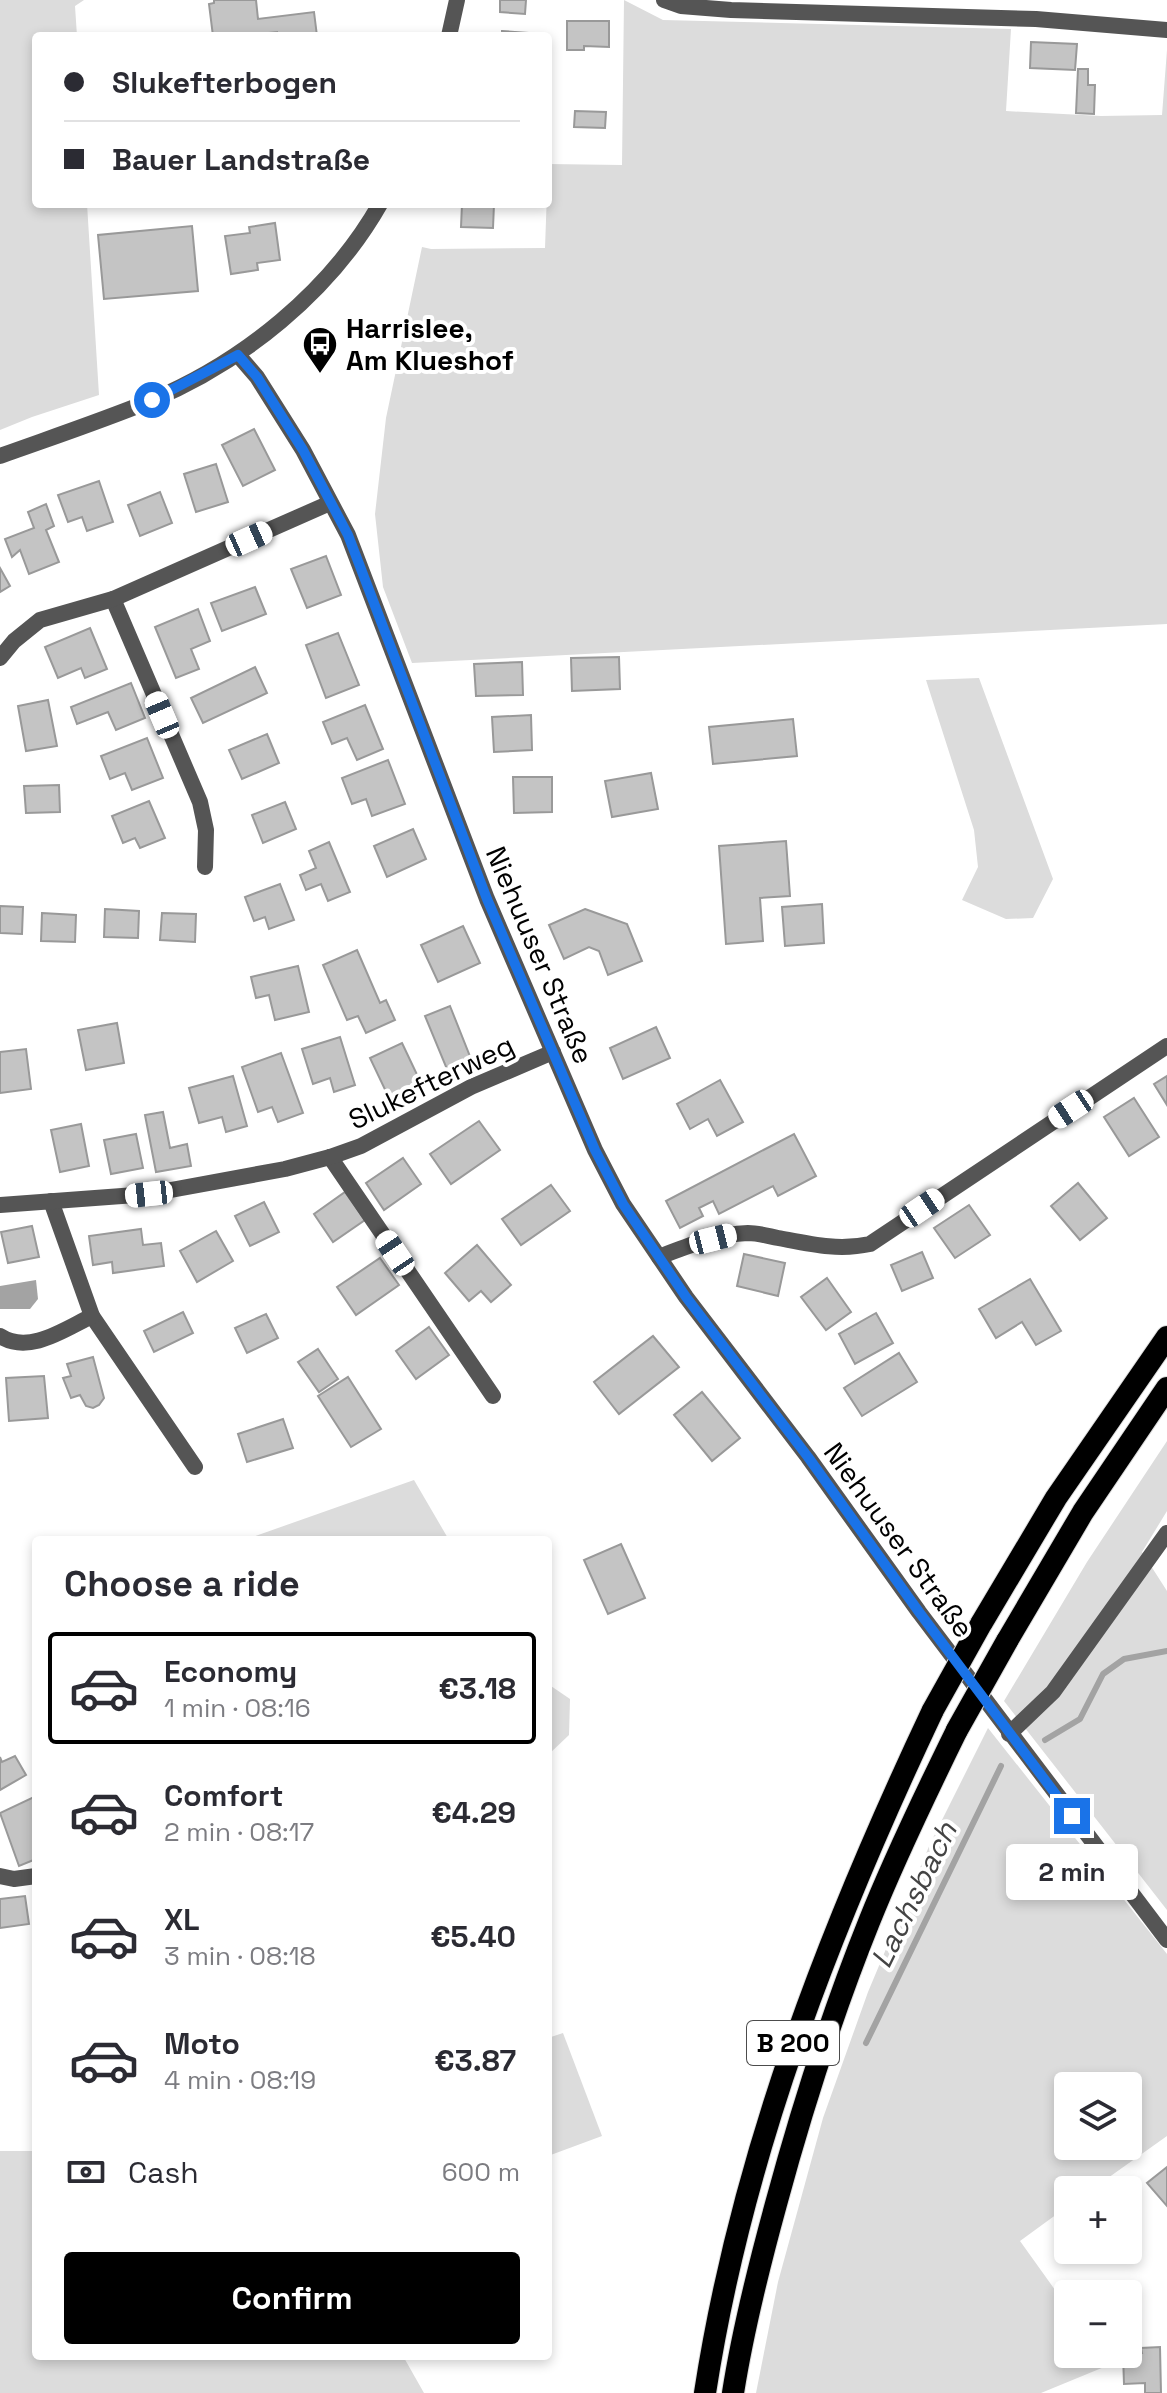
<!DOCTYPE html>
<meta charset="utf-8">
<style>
body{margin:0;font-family:"Space Grotesk",sans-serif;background:#f7f7f7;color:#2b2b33;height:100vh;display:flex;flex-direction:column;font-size:30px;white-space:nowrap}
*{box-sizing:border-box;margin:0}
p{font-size:26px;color:#7c7c81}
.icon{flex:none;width:44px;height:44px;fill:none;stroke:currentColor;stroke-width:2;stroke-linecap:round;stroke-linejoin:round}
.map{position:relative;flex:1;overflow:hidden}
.drawer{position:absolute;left:32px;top:1536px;width:520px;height:824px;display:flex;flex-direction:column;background:#fff;border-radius:8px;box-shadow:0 4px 12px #0003}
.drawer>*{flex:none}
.hud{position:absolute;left:32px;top:32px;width:520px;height:176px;border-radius:8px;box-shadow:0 4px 12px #0003;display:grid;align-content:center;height:176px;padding:0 32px;background:#fff}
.fabs{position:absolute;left:1054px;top:2072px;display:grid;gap:16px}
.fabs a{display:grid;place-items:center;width:88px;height:88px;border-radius:8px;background:#fff;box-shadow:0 4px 12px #0003;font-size:40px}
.end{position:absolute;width:36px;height:36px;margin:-18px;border:10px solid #1a73e8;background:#fff;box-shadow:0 0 0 4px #fff}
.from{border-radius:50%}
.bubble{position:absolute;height:56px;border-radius:8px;background:#fff;box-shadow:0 4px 12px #0003;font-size:26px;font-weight:600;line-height:56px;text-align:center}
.car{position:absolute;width:24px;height:48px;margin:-24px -12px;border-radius:10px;box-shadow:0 0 6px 2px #0007;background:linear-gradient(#fff 24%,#345 0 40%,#fff 0 76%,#345 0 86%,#fff 0)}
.hud b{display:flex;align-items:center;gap:28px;height:76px;font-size:30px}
.hud b+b{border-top:2px solid #e1e1e2}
.hud i{width:20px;height:20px;background:#2b2b33}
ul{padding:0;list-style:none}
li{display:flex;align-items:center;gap:24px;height:112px;margin:0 16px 12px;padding:0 16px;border:4px solid transparent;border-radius:8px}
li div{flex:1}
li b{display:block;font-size:30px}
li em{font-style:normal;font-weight:600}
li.active{border-color:#000}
li>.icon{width:72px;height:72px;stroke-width:1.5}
h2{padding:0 32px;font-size:36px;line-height:96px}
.pay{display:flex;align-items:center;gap:20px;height:88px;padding:0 32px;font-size:30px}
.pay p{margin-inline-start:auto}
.button{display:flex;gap:16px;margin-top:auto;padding:16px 32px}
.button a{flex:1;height:92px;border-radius:8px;background:#000;color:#fff;font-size:32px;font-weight:600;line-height:92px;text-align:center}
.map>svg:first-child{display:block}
</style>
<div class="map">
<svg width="1167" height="2393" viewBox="0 0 1167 2393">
<rect width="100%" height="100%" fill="#fff"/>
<g fill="#dcdcdc" fill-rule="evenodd">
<path d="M0 0H84L75 6 77 36H36V204H87L99 395 32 417 0 430Z"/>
<path d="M624 0 663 20 1011 29 1006 111 1101 116 1162 115 1167 50V624L412 663 383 587 375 514 386 418 422 247 431 249 545 248 548 164 622 165Z"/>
<path d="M979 678 1053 879 1033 918 1006 919 962 900 978 867 974 830 926 680Z"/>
<path d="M1167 1441V1511L1142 1552 1167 1591V1910L1004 1701 1087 1562Z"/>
<path d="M414 1480 449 1540H244Z"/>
<path d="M548 1684 570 1699 569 1735 548 1755Z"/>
<path d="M988 1728 1167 1954V2136L1091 2190H1068V2206L1020 2241 1068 2308V2354H1101L1109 2365 1041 2393H756L778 2282 823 2118 868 1992 930 1844ZM1068 2086H1128V2146H1068Z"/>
<path d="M563 2033 602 2136 548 2156V2038Z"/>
<path d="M0 2151H36V2356H403L424 2393H0Z"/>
</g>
<path fill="#a3a3a3" d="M36 1280 38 1299 30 1309H0V1286Z"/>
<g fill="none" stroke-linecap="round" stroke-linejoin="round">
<g stroke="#a3a3a3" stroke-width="6">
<path d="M1045 1740 1080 1719 1103 1674 1124 1659 1167 1651"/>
<path d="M866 2043 1001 1766"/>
</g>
</g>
<g fill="#c4c4c4" stroke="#999" stroke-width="2">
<path d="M214 0H256L258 19 314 12 317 36H277V32L260 34V36H213L209 4 214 3Z"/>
<path d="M500 0H526L525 14 500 12Z"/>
<path d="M567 21H609V47L584 46V50H567Z"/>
<path d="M502 31 542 34V36H502Z"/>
<path d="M1031 42 1077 44 1075 70 1030 68Z"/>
<path d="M1078 69H1088V85H1095L1094 114 1076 113Z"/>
<path d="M575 111 606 112 605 128 574 127Z"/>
<path d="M462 204H494L493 228 461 227Z"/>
<path d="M275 223 280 260 257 263 258 270 231 274 225 236 250 233 249 227Z"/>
<path d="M192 226 198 291 104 299 98 235Z"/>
<path d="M254 429 275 470 243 486 222 445Z"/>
<path d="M216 464 228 502 196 512 184 474Z"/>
<path d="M99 481 113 522 87 531 82 517 68 522 58 495Z"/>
<path d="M160 492 172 523 140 536 128 505Z"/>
<path d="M46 504 54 526 46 530 59 562 29 574 20 550 12 557 5 539 34 528 28 512Z"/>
<path d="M326 556 341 595 307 608 291 569Z"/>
<path d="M0 568 10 586 0 592Z"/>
<path d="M255 587 266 614 222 631 211 603Z"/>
<path d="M198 609 210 641 191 649 199 669 176 678 155 627Z"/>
<path d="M90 628 107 669 85 678 81 668 58 678 45 647Z"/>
<path d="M338 633 359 685 326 698 306 645Z"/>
<path d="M619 657 620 689 572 691 571 658Z"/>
<path d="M522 662 523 695 476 696 474 664Z"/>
<path d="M255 667 267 693 203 723 191 698Z"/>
<path d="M131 683 145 718 116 730 108 712 77 724 71 707Z"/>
<path d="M48 700 57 746 26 751 18 706Z"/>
<path d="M365 705 383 749 357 760 347 738 332 744 323 722Z"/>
<path d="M531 715 532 750 494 752 492 717Z"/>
<path d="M793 719 797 756 713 764 709 727Z"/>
<path d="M267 734 279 763 242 779 229 750Z"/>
<path d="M147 738 163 778 132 790 125 773 110 779 101 756Z"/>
<path d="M388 760 405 804 372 816 366 799 352 804 342 778Z"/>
<path d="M651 773 658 809 612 817 605 781Z"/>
<path d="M513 777H552V812L514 813Z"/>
<path d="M59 785 60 812 26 813 24 786Z"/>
<path d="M149 801 165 838 140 848 135 838 123 843 112 816Z"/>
<path d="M285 802 296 829 263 843 252 815Z"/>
<path d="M413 829 426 859 387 877 374 846Z"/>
<path d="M786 841 790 896 760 898 763 941 726 944 719 846Z"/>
<path d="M329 842 350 892 328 901 321 884 306 890 300 875 316 868 309 851Z"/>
<path d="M280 884 294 920 269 929 265 917 254 921 245 897Z"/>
<path d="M822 904 824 943 785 946 782 907Z"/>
<path d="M0 906 23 907 22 934 0 933Z"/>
<path d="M105 909 139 911 138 938 104 937Z"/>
<path d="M585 909 627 924 642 961 608 975 599 951 589 947 564 959 549 925Z"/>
<path d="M42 913 76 915 75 942 41 941Z"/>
<path d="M162 913 196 914 195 942 160 940Z"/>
<path d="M463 926 480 963 438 982 421 945Z"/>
<path d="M357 950 380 1003 386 1000 395 1020 366 1033 358 1016 347 1020 323 965Z"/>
<path d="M298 966 309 1012 275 1020 269 995 256 998 251 977Z"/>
<path d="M450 1006 473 1064 449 1074 425 1016Z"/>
<path d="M117 1023 124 1063 86 1070 78 1030Z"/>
<path d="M656 1027 670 1058 623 1079 610 1048Z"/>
<path d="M340 1037 355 1085 334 1092 330 1078 313 1084 302 1049Z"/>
<path d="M402 1043 421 1083 389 1098 370 1058Z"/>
<path d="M26 1049 31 1089 0 1093V1052Z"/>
<path d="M281 1053 303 1113 278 1122 272 1107 258 1112 242 1067Z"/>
<path d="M233 1076 247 1126 226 1132 222 1117 199 1123 189 1088Z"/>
<path d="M1167 1076V1105L1154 1084Z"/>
<path d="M720 1080 743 1122 717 1136 708 1119 690 1129 677 1104Z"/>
<path d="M1134 1098 1159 1137 1129 1156 1104 1117Z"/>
<path d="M163 1112 170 1148 187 1144 191 1166 156 1172 145 1115Z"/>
<path d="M479 1121 500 1150 451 1184 430 1154Z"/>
<path d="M81 1124 89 1166 60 1172 51 1130Z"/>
<path d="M136 1134 143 1168 111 1174 104 1140Z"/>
<path d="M794 1134 816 1176 778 1196 773 1186 719 1214 713 1201 699 1208 703 1216 680 1228 666 1201Z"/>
<path d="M403 1158 421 1184 384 1210 366 1183Z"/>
<path d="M1078 1183 1107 1218 1080 1240 1051 1206Z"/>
<path d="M551 1185 570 1211 521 1245 502 1219Z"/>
<path d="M345 1192 365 1220 333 1242 314 1214Z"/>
<path d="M264 1202 279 1232 250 1246 235 1216Z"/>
<path d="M969 1205 990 1235 955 1258 934 1228Z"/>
<path d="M32 1226 39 1257 8 1263 1 1232Z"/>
<path d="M141 1229 143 1245 161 1243 164 1266 113 1273 112 1262 93 1265 89 1236Z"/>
<path d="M216 1231 233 1261 197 1282 180 1251Z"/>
<path d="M477 1245 511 1285 491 1302 481 1291 469 1301 445 1273Z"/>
<path d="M922 1252 933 1278 902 1291 891 1265Z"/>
<path d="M744 1254 785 1263 778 1296 737 1286Z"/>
<path d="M380 1258 399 1285 356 1315 337 1287Z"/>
<path d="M827 1278 851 1312 826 1330 801 1297Z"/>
<path d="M1030 1279 1061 1331 1036 1345 1022 1322 996 1338 979 1309Z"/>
<path d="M183 1312 193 1333 154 1352 144 1331Z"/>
<path d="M876 1313 893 1343 855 1364 839 1334Z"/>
<path d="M266 1314 278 1338 247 1353 235 1328Z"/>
<path d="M429 1327 449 1355 416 1379 396 1351Z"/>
<path d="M653 1336 679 1367 619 1414 594 1382Z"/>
<path d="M318 1349 338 1379 319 1392 298 1362Z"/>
<path d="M899 1353 917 1382 862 1416 844 1388Z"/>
<path d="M93 1357 104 1398 99 1405 93 1408 86 1406 80 1395 71 1398 63 1378 71 1376 67 1364Z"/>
<path d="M44 1376 48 1418 9 1421 6 1378Z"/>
<path d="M348 1377 381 1429 351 1447 318 1396Z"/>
<path d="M702 1392 740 1438 712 1461 674 1415Z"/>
<path d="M283 1419 293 1448 247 1462 238 1434Z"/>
<path d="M621 1544 645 1598 608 1614 584 1560Z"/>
<path d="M15 1756 26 1775 0 1790V1757L2 1762Z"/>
<path d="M36 1796V1821L34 1822 36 1828V1859L19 1866 0 1813Z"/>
<path d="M25 1896 29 1924 0 1928V1899Z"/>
<path d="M1167 2167V2206L1147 2183Z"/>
<path d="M1160 2347 1161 2393H1145V2383L1124 2384 1123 2354 1142 2353 1141 2348Z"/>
</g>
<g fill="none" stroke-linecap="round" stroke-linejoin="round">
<g stroke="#dbdbdb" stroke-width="24">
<g id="trunk">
<path d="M981 1624 1056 1498 1167 1337"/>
<path d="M1007 1641 1083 1512 1167 1388"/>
<path d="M705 2393C742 2153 830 1928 933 1710"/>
<path d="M733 2393C743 2329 759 2266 776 2204 802 2108 832 2014 869 1922 895 1857 926 1793 957 1730"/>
</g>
</g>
<g stroke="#555" stroke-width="16">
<path d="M664 0 681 6 731 10 1036 19 1167 30"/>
<path d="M238 355 257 377 303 450 348 535 487 899 595 1150 623 1204 686 1297 808 1457 919 1612 1167 1940"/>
<path d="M113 599 200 802 206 830 205 867"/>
<path d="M0 658 14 641 40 620 113 599 330 503"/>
<path d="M330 1157 493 1396"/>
<path d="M51 1201 92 1316 195 1467"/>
<path d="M0 1205 149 1194 285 1169 330 1157 361 1146 471 1087 553 1052"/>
<path d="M659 1257C687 1246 717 1234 748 1233 758 1233 768 1236 778 1238 810 1244 838 1251 870 1244L1167 1046"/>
<path d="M0 1336C29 1355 65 1329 92 1316"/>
<path d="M1009 1734 1053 1692 1167 1533"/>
<path d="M0 1876 14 1879 36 1876"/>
</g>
<g stroke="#555" stroke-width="16">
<path d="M449 36 457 0"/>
<path d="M0 456C50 438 101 421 150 401 243 362 330 292 380 204"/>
</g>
<use href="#trunk" stroke="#000" stroke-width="22"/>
<g stroke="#dbdbdb" stroke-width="24" stroke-linecap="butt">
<g id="trunk-bridge">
<path d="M933 1710 981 1624"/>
<path d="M957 1730 1007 1641"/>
</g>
</g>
<use href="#trunk-bridge" stroke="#000" stroke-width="22"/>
</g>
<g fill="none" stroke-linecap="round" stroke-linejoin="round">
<path stroke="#1a73e8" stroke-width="10" d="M152 400 238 355 257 377 303 450 348 535 487 899 595 1150 623 1204 686 1297 808 1457 919 1612 1072 1816"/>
</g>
<defs>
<g id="bus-pin" transform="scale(1.8)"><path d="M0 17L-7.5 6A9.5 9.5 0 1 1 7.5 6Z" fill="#000" stroke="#fff"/><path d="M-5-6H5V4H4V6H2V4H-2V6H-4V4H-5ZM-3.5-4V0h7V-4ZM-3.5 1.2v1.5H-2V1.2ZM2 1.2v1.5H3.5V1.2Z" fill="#fff"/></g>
</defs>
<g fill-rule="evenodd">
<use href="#bus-pin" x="320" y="344"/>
</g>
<g text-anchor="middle" stroke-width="8" stroke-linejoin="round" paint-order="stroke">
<rect fill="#fff" stroke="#4c4c4c" stroke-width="2" x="747" y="2021" width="92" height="44" rx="6"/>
<g font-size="26" font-weight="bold" fill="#000">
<text x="793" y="2052">B 200</text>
</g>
<g font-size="28" font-weight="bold" fill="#000" stroke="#fff" text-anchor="start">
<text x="346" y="338">Harrislee,<tspan x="346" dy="32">Am Klueshof</tspan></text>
</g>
<g font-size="28" fill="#000" stroke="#fff">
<text transform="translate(540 955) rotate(67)" y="10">Niehuuser Straße</text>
<text transform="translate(431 1082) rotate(-26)" y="10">Slukefterweg</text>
<text transform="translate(899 1540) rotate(54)" y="10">Niehuuser Straße</text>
</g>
<g font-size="30" font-style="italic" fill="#444" stroke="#fff">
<text transform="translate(914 1895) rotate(-64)" y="10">Lachsbach</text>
</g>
</g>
</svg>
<div class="fabs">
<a><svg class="icon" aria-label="layers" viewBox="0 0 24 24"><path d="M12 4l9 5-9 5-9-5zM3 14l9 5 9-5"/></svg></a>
<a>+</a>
<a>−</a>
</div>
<i class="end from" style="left:152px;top:400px"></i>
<i class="end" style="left:1072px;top:1816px"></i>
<div class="bubble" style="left:1006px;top:1844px;width:132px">2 min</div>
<i class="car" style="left:249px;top:539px;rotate:66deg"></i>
<i class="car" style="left:162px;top:715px;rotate:337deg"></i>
<i class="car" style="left:1071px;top:1109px;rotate:237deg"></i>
<i class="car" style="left:149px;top:1194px;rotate:264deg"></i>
<i class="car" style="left:922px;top:1208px;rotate:56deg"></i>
<i class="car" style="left:713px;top:1239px;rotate:76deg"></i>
<i class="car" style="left:395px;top:1253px;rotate:326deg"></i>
<div class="hud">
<b><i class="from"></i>Slukefterbogen</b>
<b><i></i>Bauer Landstraße</b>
</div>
<section class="drawer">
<h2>Choose a ride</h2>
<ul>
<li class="active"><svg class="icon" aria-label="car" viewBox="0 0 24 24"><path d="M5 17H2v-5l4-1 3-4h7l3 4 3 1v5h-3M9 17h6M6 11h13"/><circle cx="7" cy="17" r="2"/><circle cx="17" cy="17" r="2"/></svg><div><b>Economy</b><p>1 min · 08:16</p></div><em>€3.18</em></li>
<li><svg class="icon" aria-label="car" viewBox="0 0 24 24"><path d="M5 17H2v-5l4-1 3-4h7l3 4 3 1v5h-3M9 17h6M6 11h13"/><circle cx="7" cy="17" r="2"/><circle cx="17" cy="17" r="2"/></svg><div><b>Comfort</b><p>2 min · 08:17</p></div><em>€4.29</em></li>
<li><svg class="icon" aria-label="car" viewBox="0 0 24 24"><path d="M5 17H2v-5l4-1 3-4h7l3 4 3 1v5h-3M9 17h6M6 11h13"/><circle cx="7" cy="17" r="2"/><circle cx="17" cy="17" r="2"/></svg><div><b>XL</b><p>3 min · 08:18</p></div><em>€5.40</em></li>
<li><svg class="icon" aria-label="car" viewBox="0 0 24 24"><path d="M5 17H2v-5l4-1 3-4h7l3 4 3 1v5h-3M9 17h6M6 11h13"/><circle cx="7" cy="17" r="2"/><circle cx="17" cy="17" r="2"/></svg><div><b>Moto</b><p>4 min · 08:19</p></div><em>€3.87</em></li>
</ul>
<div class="pay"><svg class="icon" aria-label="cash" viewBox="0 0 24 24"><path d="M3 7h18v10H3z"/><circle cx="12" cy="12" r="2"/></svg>Cash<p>600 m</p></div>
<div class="button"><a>Confirm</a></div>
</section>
</div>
